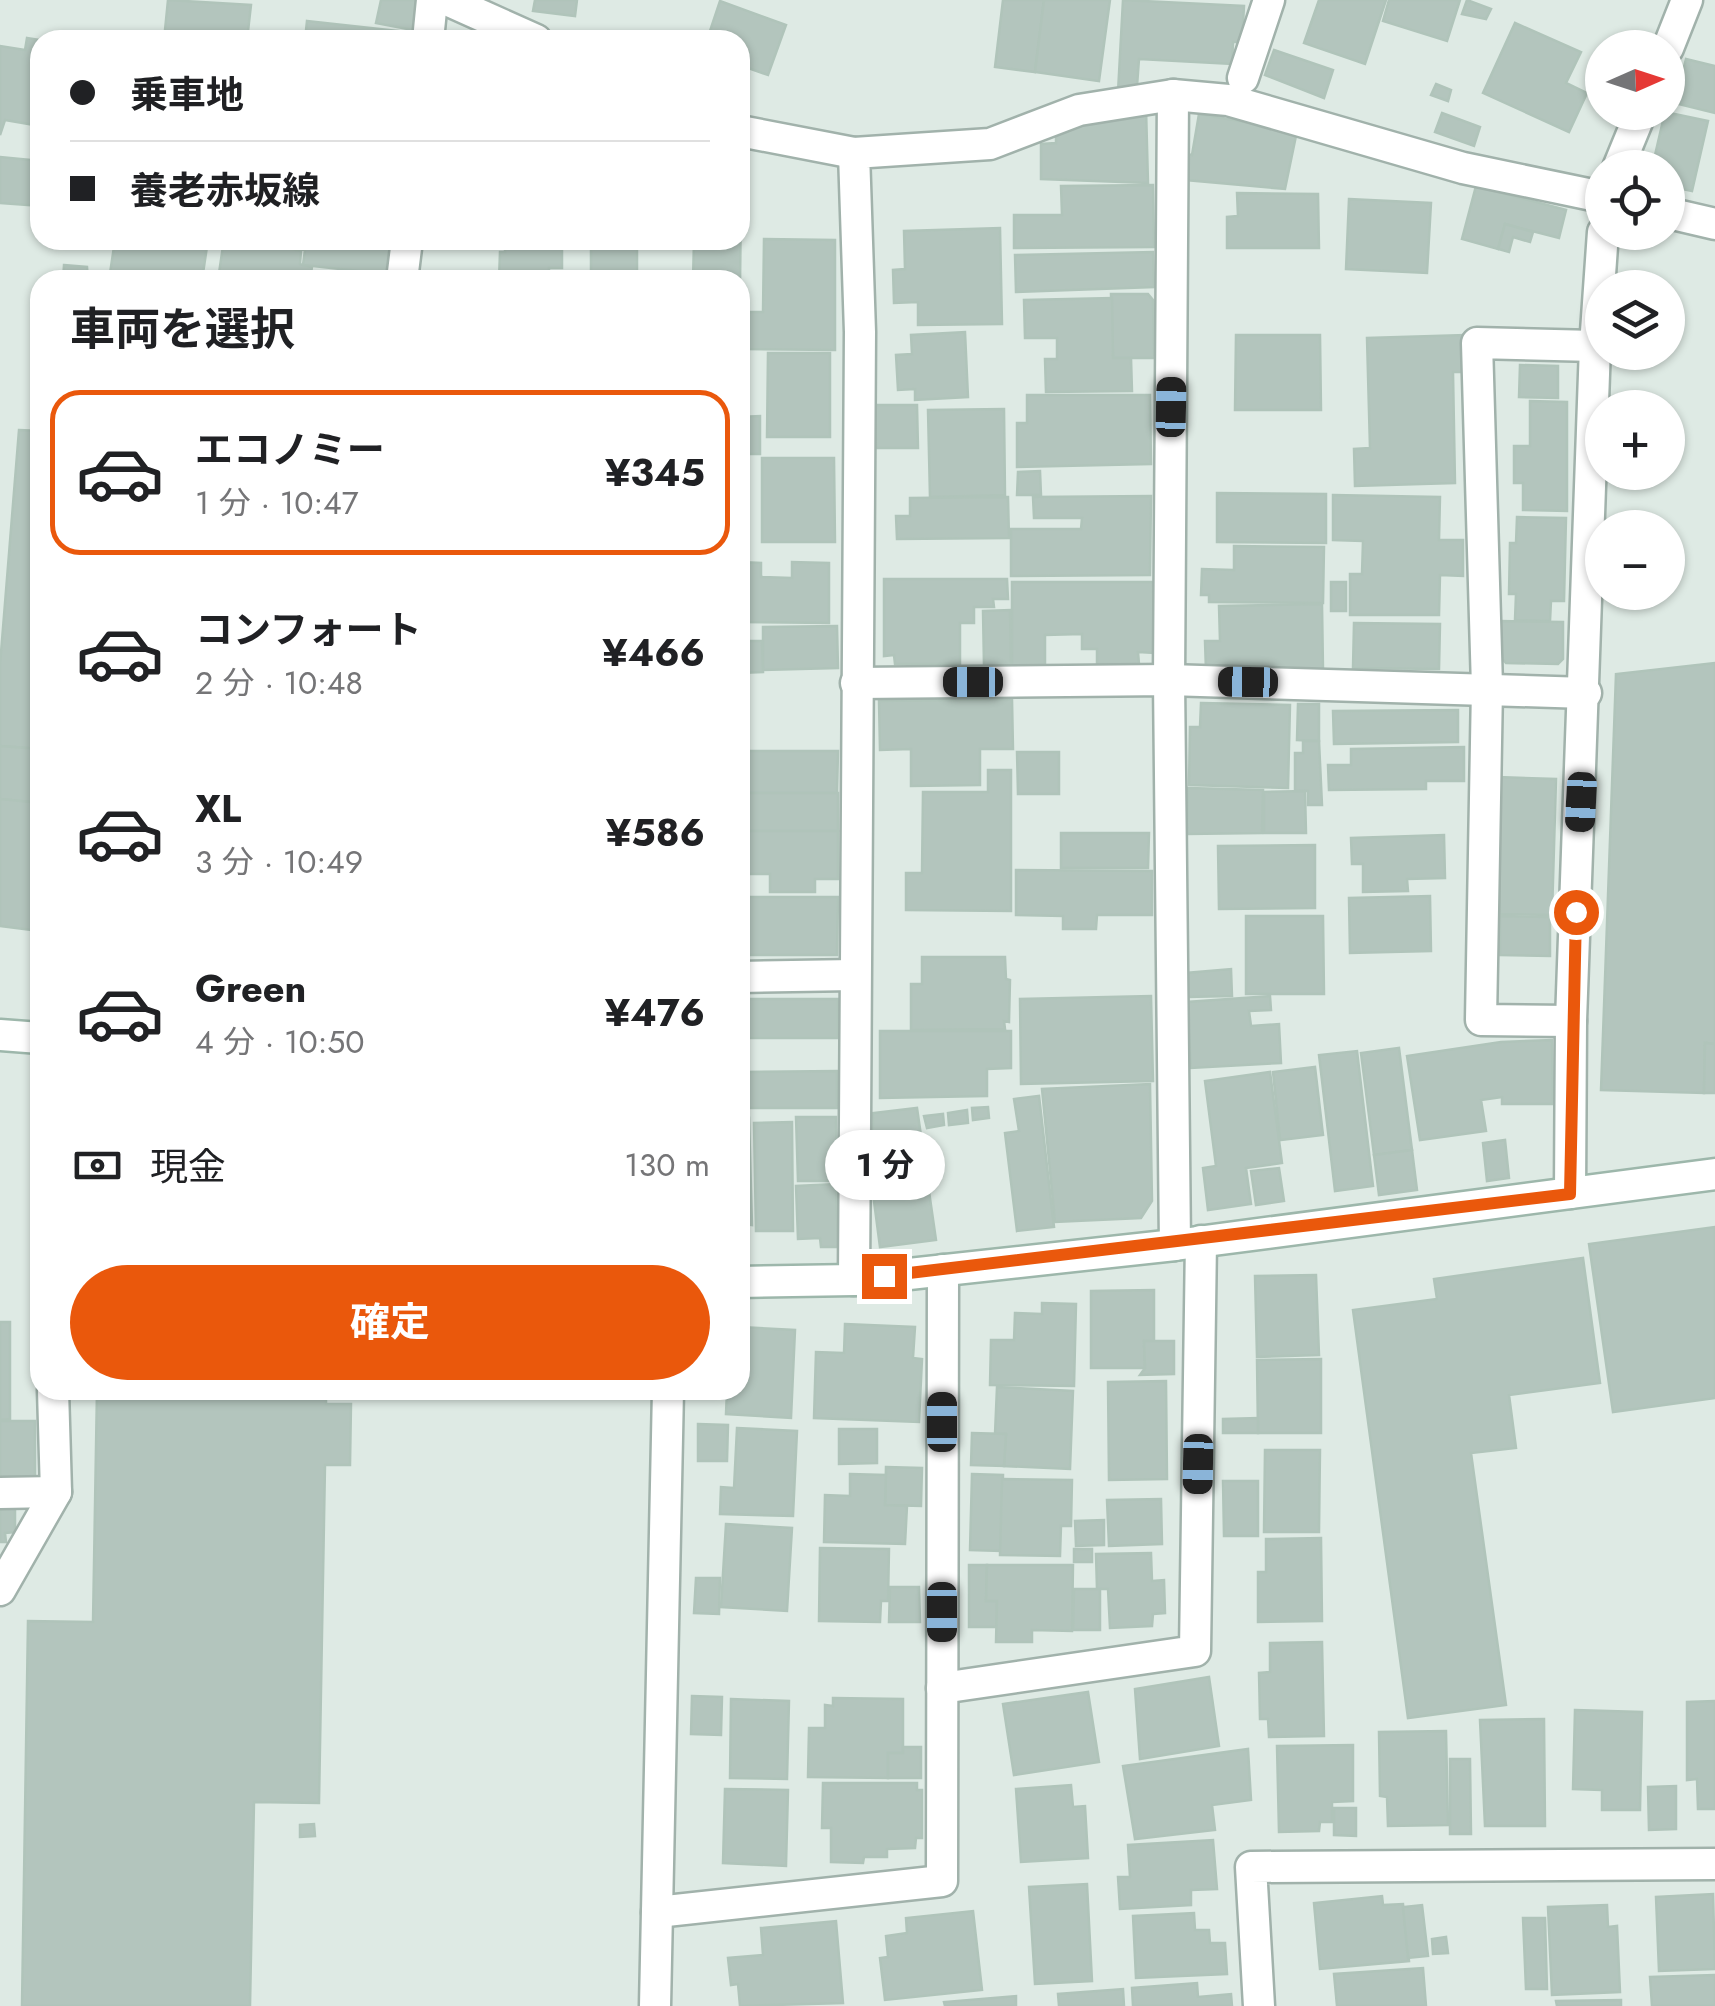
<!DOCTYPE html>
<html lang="ja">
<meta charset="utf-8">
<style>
body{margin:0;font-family:Jost,"Noto Sans JP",sans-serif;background:#f6f6f6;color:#202124;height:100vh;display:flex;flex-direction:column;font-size:38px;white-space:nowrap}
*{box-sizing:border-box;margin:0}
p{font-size:32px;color:#757577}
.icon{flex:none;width:55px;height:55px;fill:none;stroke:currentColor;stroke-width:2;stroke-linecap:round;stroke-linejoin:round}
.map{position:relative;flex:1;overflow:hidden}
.sheet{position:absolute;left:30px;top:270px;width:720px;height:1130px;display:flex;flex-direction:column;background:#fff;border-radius:30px;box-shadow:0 2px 8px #0004}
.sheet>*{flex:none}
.banner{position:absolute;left:30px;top:30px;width:720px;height:220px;border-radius:30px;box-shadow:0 2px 8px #0004;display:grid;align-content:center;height:220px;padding:0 40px;background:#fff}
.needle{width:65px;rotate:87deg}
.fabs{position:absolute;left:1585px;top:30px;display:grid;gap:20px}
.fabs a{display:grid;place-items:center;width:100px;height:100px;border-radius:50%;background:#fff;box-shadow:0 2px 8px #0004;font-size:50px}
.end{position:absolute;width:45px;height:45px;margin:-22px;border:12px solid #ea580c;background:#fff;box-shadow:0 0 0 5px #fff}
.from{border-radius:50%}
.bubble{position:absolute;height:70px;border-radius:35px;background:#fff;box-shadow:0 2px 8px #0004;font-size:32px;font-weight:700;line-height:70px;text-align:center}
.car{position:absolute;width:30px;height:60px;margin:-30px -15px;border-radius:12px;box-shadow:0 0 8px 2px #0007;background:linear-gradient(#222 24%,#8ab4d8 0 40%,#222 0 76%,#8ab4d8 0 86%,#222 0)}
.banner b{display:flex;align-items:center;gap:35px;height:95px;font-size:38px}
.banner b+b{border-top:2px solid #e0e0e0}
.banner i{width:25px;height:25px;background:#202124}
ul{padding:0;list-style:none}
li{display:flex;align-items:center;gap:30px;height:165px;margin:0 20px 15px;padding:0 20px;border:5px solid transparent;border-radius:30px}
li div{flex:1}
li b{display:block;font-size:38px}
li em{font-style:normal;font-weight:700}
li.current{border-color:#ea580c}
li>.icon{width:90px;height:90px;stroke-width:1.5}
h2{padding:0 40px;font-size:45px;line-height:120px}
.pay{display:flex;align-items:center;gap:25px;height:110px;padding:0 40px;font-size:38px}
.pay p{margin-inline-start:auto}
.cta{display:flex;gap:20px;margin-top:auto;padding:20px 40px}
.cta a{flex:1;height:115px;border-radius:60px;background:#ea580c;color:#fff;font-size:40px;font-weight:700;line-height:115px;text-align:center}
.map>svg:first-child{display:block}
</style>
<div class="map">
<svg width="1715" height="2006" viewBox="0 0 1715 2006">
<rect width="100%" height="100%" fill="#deeae4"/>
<g fill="#b3c5bd" stroke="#b0c4ba" stroke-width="2.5">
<path d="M168 0 251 5 247 40H164Z"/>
<path d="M381 0H419L413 30 376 23Z"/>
<path d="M535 0H577L575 16 533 11Z"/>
<path d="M1003 0H1044L1035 72 995 67Z"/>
<path d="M1044 0H1110L1099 81 1035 72Z"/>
<path d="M1123 0 1244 6 1242 42H1233L1232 64 1139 59 1137 86 1118 92Z"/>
<path d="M1319 0H1386L1365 64 1304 43Z"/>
<path d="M1389 0H1460L1447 41 1383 21Z"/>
<path d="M1467 0 1491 9 1486 19 1462 14Z"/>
<path d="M720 1 786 25 768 75 740 65V40H707Z"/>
<path d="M307 21 399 31 398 40H305Z"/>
<path d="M1515 23 1581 52 1566 83 1587 93 1569 132 1483 93Z"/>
<path d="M27 38 40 40V126L5 120 0 135V46L25 50Z"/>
<path d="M1274 50 1333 70 1324 98 1265 75Z"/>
<path d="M1686 59 1715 66V113L1675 103Z"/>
<path d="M1436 84 1451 90 1448 101 1431 95Z"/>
<path d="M1135 108H1146L1148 183 1041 179V144L1056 143V134Z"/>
<path d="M1665 112 1708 121 1692 191 1668 186V168H1652Z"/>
<path d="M1442 113 1480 127 1474 146 1435 132Z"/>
<path d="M1199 114 1297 131 1285 189 1186 180 1187 154 1192 155Z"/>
<path d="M0 157 40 161V206L0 203Z"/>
<path d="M1153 185 1154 247 1014 248V215H1062L1061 186Z"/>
<path d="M1476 186 1566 210 1559 238 1505 224 1498 249 1462 239Z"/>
<path d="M1237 193 1318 194 1319 248H1227V217L1238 216Z"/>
<path d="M741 198 740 286V280H693L694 240H740Z"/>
<path d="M1349 199 1431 203 1427 273 1346 269Z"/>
<path d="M1505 224 1533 232 1530 242 1513 237 1509 252 1498 249Z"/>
<path d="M1000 228 1002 324 918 325V302L894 303 893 270 905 269 904 231Z"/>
<path d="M764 239 835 240V350L746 349V312H763Z"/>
<path d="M115 240H208L202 280H109Z"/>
<path d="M218 240H251L301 251 300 264 312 267 310 280H218L223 246H217Z"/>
<path d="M274 240H390L386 274 303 265 305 250 273 246Z"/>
<path d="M505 240H562V268H549V280H499L500 252H505Z"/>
<rect x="591" y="240" width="46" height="40"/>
<path d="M1153 252 1154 287 1016 292 1015 255Z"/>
<path d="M64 265 87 267 88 280H63Z"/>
<path d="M1111 294H1148L1153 300 1154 358H1113Z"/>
<path d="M1112 298 1113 358H1131L1132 391 1046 392 1045 359H1057V338H1025L1024 300Z"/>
<path d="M965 332 968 397 915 400V389L898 390 896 355 912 354 911 335Z"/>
<path d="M1236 335H1320L1321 410H1235Z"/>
<path d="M1465 335 1466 372H1453L1455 483 1355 486 1354 449 1370 448 1367 338Z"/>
<path d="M768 353H830V437H767Z"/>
<path d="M1520 365 1558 366V398L1519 397Z"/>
<path d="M1027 395H1150L1151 464 1017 467V423H1027Z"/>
<path d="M1530 401 1567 402V511L1523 510V483H1514V446H1530Z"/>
<path d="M875 405H917L918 448H876Z"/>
<path d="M1004 409 1005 495 930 497 928 410Z"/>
<path d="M760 416V454H740V417Z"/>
<path d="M19 430 40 431V749L0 746V665Z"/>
<path d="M762 458H834L835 542H762Z"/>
<path d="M740 461 748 463 740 524Z"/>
<path d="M1040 471 1041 495H1017L1018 472Z"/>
<path d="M1217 493 1326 494V543L1217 542Z"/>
<path d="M1333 495 1440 497 1439 540H1463V576L1440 575 1439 615H1350V574H1362L1363 541 1333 540Z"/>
<path d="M1151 496 1150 575 1011 576V529H1081L1082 518H1034L1033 497Z"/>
<path d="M1008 497 1009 538 897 539 896 516H910V498Z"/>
<path d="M1517 517 1566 518 1564 601H1551L1550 621 1515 620 1516 594H1509L1510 543H1516Z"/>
<path d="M1234 546 1324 547 1323 603 1209 602V595H1201L1202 569 1234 570Z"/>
<path d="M740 562 761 563V577L792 578V562L829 563V623L740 622Z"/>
<path d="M884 579H1007L1008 599H993L994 607H974V623H960V664H895L894 655 884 656Z"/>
<path d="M1012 582H1153L1154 653 1138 652 1139 664H1097V649H1082V634L1045 635V668H1012Z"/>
<rect x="1331" y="582" width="15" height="29"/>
<path d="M1322 604 1323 669 1206 671 1205 641H1220L1219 606Z"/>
<path d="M1010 610 1011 665 984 666 983 611Z"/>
<path d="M1499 621 1563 622V659L1558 664 1506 663 1499 655Z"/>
<path d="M1354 623 1440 624 1439 669 1353 668Z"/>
<path d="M837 626 838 668 763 670V627Z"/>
<path d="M740 641H762L763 672 740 673Z"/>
<path d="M1715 663V1044L1705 1043 1704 1093 1601 1090 1616 674Z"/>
<path d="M1012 699 1013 749H980V785L911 786V749L880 750 879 701Z"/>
<path d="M1201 703 1290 705 1288 788 1189 785 1190 727H1200Z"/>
<path d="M1298 704H1319V741L1297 740Z"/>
<path d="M1458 710V742L1334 744 1333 711Z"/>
<path d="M1303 741H1319L1322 805H1308V791H1295V753H1303Z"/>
<path d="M0 746 40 749V803L0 799Z"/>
<path d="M1464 747V781H1426V789L1329 790 1328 765H1351V749Z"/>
<path d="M745 751H838L837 793H745Z"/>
<path d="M1017 752H1059V794H1018Z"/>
<path d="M988 770H1011V911L906 910V873H922L923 792H988Z"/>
<path d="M1497 777 1556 779 1552 915 1500 914Z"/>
<path d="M740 788 745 793H838V831H740Z"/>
<path d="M1188 788 1263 790 1262 833 1187 834Z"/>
<path d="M1305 791 1306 833H1264V792Z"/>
<path d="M0 799 40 803V931L0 926Z"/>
<path d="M740 831H838V879H815V892H770V874H740Z"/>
<path d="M1061 833H1149L1148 868H1061Z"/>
<path d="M1444 835 1445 878 1407 879 1408 891 1363 892V864H1352L1351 838Z"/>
<path d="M1315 845V908L1219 909 1218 846Z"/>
<path d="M1016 870 1152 871V915H1097L1096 929H1063V916L1016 915Z"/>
<path d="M740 876H745L744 897H838L837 955H740Z"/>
<path d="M1430 896 1431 951 1350 953 1349 898Z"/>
<path d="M1246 916H1323L1324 994H1246Z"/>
<path d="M1500 916 1550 917V956L1500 955Z"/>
<path d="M922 957H1005L1006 979 1010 980 1009 1022 1004 1021 1005 1029 911 1030V984H922Z"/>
<path d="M1231 969 1232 996 1187 997 1186 973Z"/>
<path d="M1151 996 1153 1081 1021 1084 1020 999Z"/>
<path d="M1270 996 1271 1010 1249 1011 1251 1026 1279 1024 1281 1063 1191 1068 1187 1002Z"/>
<rect x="747" y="999" width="91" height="39"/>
<path d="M880 1031H1011V1068L987 1069V1096L880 1098Z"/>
<path d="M1552 1040 1553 1104H1502V1097L1481 1100 1486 1131 1420 1140 1407 1056 1501 1042Z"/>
<path d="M1705 1043 1715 1044V1093H1704Z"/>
<path d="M1399 1048 1412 1150 1374 1155 1361 1053Z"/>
<path d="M1357 1051 1373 1186 1335 1191 1319 1055Z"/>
<path d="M1315 1067 1323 1135 1280 1140 1273 1072Z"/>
<path d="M837 1071V1108H740V1072Z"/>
<path d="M1270 1072 1282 1163 1246 1168 1251 1204 1208 1210 1203 1168 1216 1166 1205 1081Z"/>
<path d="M1150 1084 1152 1201 1141 1218 1055 1222 1042 1089Z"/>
<path d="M1039 1096 1054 1227 1017 1231 1005 1133 1019 1131 1014 1099Z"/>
<path d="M988 1107 989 1118 973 1120 972 1108Z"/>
<path d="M917 1108 936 1240 880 1247 872 1186 873 1113Z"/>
<path d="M967 1110 968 1123 949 1125 948 1113Z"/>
<path d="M943 1114 944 1125 927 1128 924 1116Z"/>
<path d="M796 1117H836L837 1181H798Z"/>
<path d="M749 1118 752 1225 744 1224 740 1231V1119Z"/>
<path d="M792 1122 793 1231H756L754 1123Z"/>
<path d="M1505 1140 1509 1178 1487 1181 1483 1143Z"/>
<path d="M1412 1150 1417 1190 1379 1195 1374 1155Z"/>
<path d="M1279 1168 1284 1201 1256 1205 1251 1171Z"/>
<path d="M836 1184 838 1247H821L820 1238 798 1239 796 1186Z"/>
<path d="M1715 1227V1398L1613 1412 1589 1244Z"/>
<path d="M1583 1258 1600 1383 1509 1395 1516 1448 1471 1453 1506 1705 1408 1718 1353 1310 1437 1299 1434 1279Z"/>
<path d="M1316 1275 1319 1355 1257 1357 1255 1276Z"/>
<path d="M1154 1290V1342L1144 1341 1145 1368H1091V1291Z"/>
<path d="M1042 1303 1076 1304 1074 1386 990 1385 991 1340H1014L1015 1313 1042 1314Z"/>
<path d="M0 1322H10V1419L0 1420Z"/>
<path d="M845 1324 915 1327 913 1358 922 1359 919 1422 814 1418 816 1352 844 1353Z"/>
<path d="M740 1327 795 1330 791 1418 726 1414 727 1390H740Z"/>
<path d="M1144 1341H1174V1374L1140 1375 1145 1368Z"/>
<path d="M1321 1359V1433H1258L1257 1360Z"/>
<path d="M1166 1381 1167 1479 1109 1480 1108 1382Z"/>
<path d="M997 1387 1073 1391 1070 1469 1004 1466 1006 1434H995Z"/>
<path d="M97 1390H326V1404H351L350 1465H325L319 1803 254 1802 250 2006H22L28 1621 93 1622Z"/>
<path d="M1258 1418V1433H1223V1419Z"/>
<path d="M0 1421H35V1480L0 1481Z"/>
<path d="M698 1424 728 1425 727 1461H698Z"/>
<path d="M737 1428 797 1431 793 1516 720 1514 721 1487 734 1488Z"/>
<path d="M839 1429H877V1463L839 1464Z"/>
<path d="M972 1433 1006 1434 1004 1466 971 1465Z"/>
<path d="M1265 1450H1320L1319 1532H1264Z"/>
<path d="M886 1467 922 1468 921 1506 885 1505Z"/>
<path d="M850 1474 886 1475 885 1505 907 1506 905 1544 824 1542 825 1495 850 1496Z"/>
<path d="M972 1474 1003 1475 1001 1551 970 1550Z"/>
<path d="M1002 1479 1072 1480 1071 1526H1061L1060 1556 1000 1555Z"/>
<path d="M1223 1481H1258V1536H1224Z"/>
<path d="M1161 1499 1162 1544 1109 1546 1107 1500Z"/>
<path d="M0 1503H15V1532L5 1533 6 1542H0Z"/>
<path d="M1104 1520V1545L1076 1546 1075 1521Z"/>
<path d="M726 1524 792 1528 787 1611 721 1607Z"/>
<path d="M1321 1538 1322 1621 1258 1622V1572H1266V1539Z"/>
<path d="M820 1548 889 1549 888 1601H881L880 1622 819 1621Z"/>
<rect x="1074" y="1549" width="18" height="13"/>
<path d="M1151 1553 1152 1581 1164 1580 1165 1613 1153 1614 1152 1626 1110 1628 1108 1589H1097L1096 1554Z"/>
<path d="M969 1565H987L986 1601H997V1627H969Z"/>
<path d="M987 1565H1073L1072 1631 1032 1630V1642H996L997 1601H986Z"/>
<path d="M696 1578H720L719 1614 694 1613Z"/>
<path d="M890 1587H919L920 1622H889Z"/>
<path d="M1074 1589H1100V1630H1073Z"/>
<path d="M1322 1642 1324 1736 1269 1737 1268 1719H1260L1259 1673 1270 1672V1643Z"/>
<path d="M1209 1677 1219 1746 1140 1759 1135 1689Z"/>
<path d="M1088 1692 1099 1762 1014 1775 1003 1704Z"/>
<path d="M692 1696 722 1697 721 1735 691 1734Z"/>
<path d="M833 1698 903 1699V1753H888V1778L808 1777 809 1728H825V1705L833 1706Z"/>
<path d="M731 1699 789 1701 787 1779 730 1778Z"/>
<path d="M1715 1701V1809H1698L1697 1779 1687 1780V1702Z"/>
<path d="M1575 1710 1642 1712 1640 1810H1602V1790L1573 1789Z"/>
<path d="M1544 1719 1545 1826H1485L1480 1720Z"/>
<path d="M1446 1731 1448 1825 1388 1826 1387 1797 1380 1796 1379 1732Z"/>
<path d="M1353 1745V1801L1332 1802V1822H1320L1319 1831 1279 1832 1277 1746Z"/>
<path d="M903 1747H921V1778H888V1753H903Z"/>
<path d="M1248 1749 1251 1800 1212 1805 1215 1830 1135 1839 1123 1766Z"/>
<path d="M1450 1759H1470L1471 1834H1450Z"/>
<path d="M823 1783H917V1790H922V1838H916L915 1848 887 1849V1857H864L863 1863 831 1862V1828H822Z"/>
<path d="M1071 1785 1073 1807 1085 1806 1088 1858 1021 1862 1016 1789Z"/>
<path d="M1676 1786V1829L1649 1830 1648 1787Z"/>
<path d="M725 1789 788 1790 786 1866 723 1863Z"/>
<path d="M1334 1808H1356V1836L1334 1835Z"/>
<path d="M314 1824 315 1836 300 1837V1825Z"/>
<path d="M1213 1840 1217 1889 1191 1890V1905L1120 1909 1118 1877H1130L1128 1845Z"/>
<path d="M1087 1884 1092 1981 1035 1984 1029 1887Z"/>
<path d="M1713 1894 1715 1969 1659 1971 1656 1897Z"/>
<path d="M1382 1896 1383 1905 1403 1904 1409 1961 1320 1969 1314 1903Z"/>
<path d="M1422 1905 1428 1956 1408 1958 1403 1907Z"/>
<path d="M1607 1905 1608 1927 1617 1926 1620 1992 1552 1995 1548 1907Z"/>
<path d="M973 1911 982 1990 885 2000 880 1958 888 1957 886 1936 907 1933 906 1918Z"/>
<path d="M1194 1913 1195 1930H1209L1210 1943H1225L1227 1974 1136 1978 1133 1916Z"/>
<path d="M1523 1918H1545L1547 1989H1526Z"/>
<path d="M836 1921 843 2003 740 2006 738 1984 731 1985 728 1958 763 1955 761 1928Z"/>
<path d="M1446 1937 1448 1953 1433 1954 1432 1939Z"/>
<path d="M1423 1968 1426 2006H1337L1334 1974Z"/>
<path d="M1715 1975V2006H1652L1650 1977Z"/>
<path d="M1197 1983 1198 1997 1231 1994 1232 2006H1133L1132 1988Z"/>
<path d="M1123 1989 1124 2006H1059L1058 1994Z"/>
<path d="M1016 1996V2006H945L944 2002Z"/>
<path d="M1621 2000V2006H1557L1556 2001Z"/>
</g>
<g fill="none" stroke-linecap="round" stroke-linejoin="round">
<g stroke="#a1b2ab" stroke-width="35">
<g id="minor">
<path d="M447 0 536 40"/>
<path d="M428 40 432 0"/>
<path d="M1668 48 1687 0"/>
<path d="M1243 78 1269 0"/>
<path d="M1173 95 1169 680 1175 1245"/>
<path d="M740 131 854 153"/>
<path d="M1618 168 1641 112"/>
<path d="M1668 213 1715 224"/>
<path d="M402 280 407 240"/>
<path d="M856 683 1169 680 1586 693"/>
<path d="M740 977 854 975"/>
<path d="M1571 1021 1481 1020 1487 687 1477 343 1595 346"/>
<path d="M1570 1193 1571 1021 1595 346 1603 232"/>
<path d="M854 1280 860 332 854 153 990 144 1079 110 1173 95 1228 100 1463 168 1602 197"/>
<path d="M0 1493 56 1492"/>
<path d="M0 1590 56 1492 53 1390"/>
<path d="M942 1688 1195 1651 1201 1241"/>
<path d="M657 1912 942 1881 943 1270"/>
<path d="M655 2006 668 1390"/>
<path d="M1259 2006 1251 1867 1715 1864"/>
</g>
</g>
<g stroke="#9db7ab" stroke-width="35">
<g id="secondary">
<path d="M0 1035 40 1038"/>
<path d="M740 1282 854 1280 1175 1245 1715 1174"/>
</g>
</g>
<use href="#minor" stroke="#fff" stroke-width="30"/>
<use href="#secondary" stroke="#fff" stroke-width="30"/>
</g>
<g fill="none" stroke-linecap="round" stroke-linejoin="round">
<path stroke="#ea580c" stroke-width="12" d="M884 1276 1570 1194 1576 912"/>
</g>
</svg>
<div class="fabs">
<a><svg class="needle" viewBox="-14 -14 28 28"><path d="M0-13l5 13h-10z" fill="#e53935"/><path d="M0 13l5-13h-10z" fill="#757577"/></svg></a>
<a><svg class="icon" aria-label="locate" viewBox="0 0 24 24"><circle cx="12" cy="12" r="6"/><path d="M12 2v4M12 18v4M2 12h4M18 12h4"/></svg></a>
<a><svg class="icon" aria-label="layers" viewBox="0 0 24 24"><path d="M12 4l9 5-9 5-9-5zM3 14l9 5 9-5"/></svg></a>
<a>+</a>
<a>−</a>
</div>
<i class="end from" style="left:1576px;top:912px"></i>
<i class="end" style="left:884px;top:1276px"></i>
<div class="bubble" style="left:825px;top:1130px;width:120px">1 分</div>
<i class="car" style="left:1171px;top:407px;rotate:1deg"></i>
<i class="car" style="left:973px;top:682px;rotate:270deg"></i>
<i class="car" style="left:1248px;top:682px;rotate:271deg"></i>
<i class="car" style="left:1581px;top:802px;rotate:183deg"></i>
<i class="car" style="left:942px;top:1422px;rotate:0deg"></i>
<i class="car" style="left:1198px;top:1464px;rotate:181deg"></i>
<i class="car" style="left:942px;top:1612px;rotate:180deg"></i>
<div class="banner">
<b><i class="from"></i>乗車地</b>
<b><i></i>養老赤坂線</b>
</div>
<section class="sheet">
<h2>車両を選択</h2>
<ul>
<li class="current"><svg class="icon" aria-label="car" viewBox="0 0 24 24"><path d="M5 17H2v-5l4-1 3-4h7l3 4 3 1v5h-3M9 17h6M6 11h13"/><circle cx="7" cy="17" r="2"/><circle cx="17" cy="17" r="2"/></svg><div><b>エコノミー</b><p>1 分 · 10:47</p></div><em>¥345</em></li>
<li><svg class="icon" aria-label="car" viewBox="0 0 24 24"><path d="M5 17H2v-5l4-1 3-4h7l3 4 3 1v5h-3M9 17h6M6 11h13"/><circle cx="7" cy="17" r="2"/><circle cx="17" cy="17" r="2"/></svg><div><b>コンフォート</b><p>2 分 · 10:48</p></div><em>¥466</em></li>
<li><svg class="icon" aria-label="car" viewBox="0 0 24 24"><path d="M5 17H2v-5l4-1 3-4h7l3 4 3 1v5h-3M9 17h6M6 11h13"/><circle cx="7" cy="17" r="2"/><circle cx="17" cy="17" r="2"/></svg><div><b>XL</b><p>3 分 · 10:49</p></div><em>¥586</em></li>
<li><svg class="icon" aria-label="car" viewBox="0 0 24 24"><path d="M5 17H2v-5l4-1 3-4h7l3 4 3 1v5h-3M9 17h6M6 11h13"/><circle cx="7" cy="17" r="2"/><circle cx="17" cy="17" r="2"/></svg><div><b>Green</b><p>4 分 · 10:50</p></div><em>¥476</em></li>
</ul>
<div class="pay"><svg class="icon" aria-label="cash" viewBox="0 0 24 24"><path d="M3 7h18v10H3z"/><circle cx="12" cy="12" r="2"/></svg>現金<p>130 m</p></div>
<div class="cta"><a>確定</a></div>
</section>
</div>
